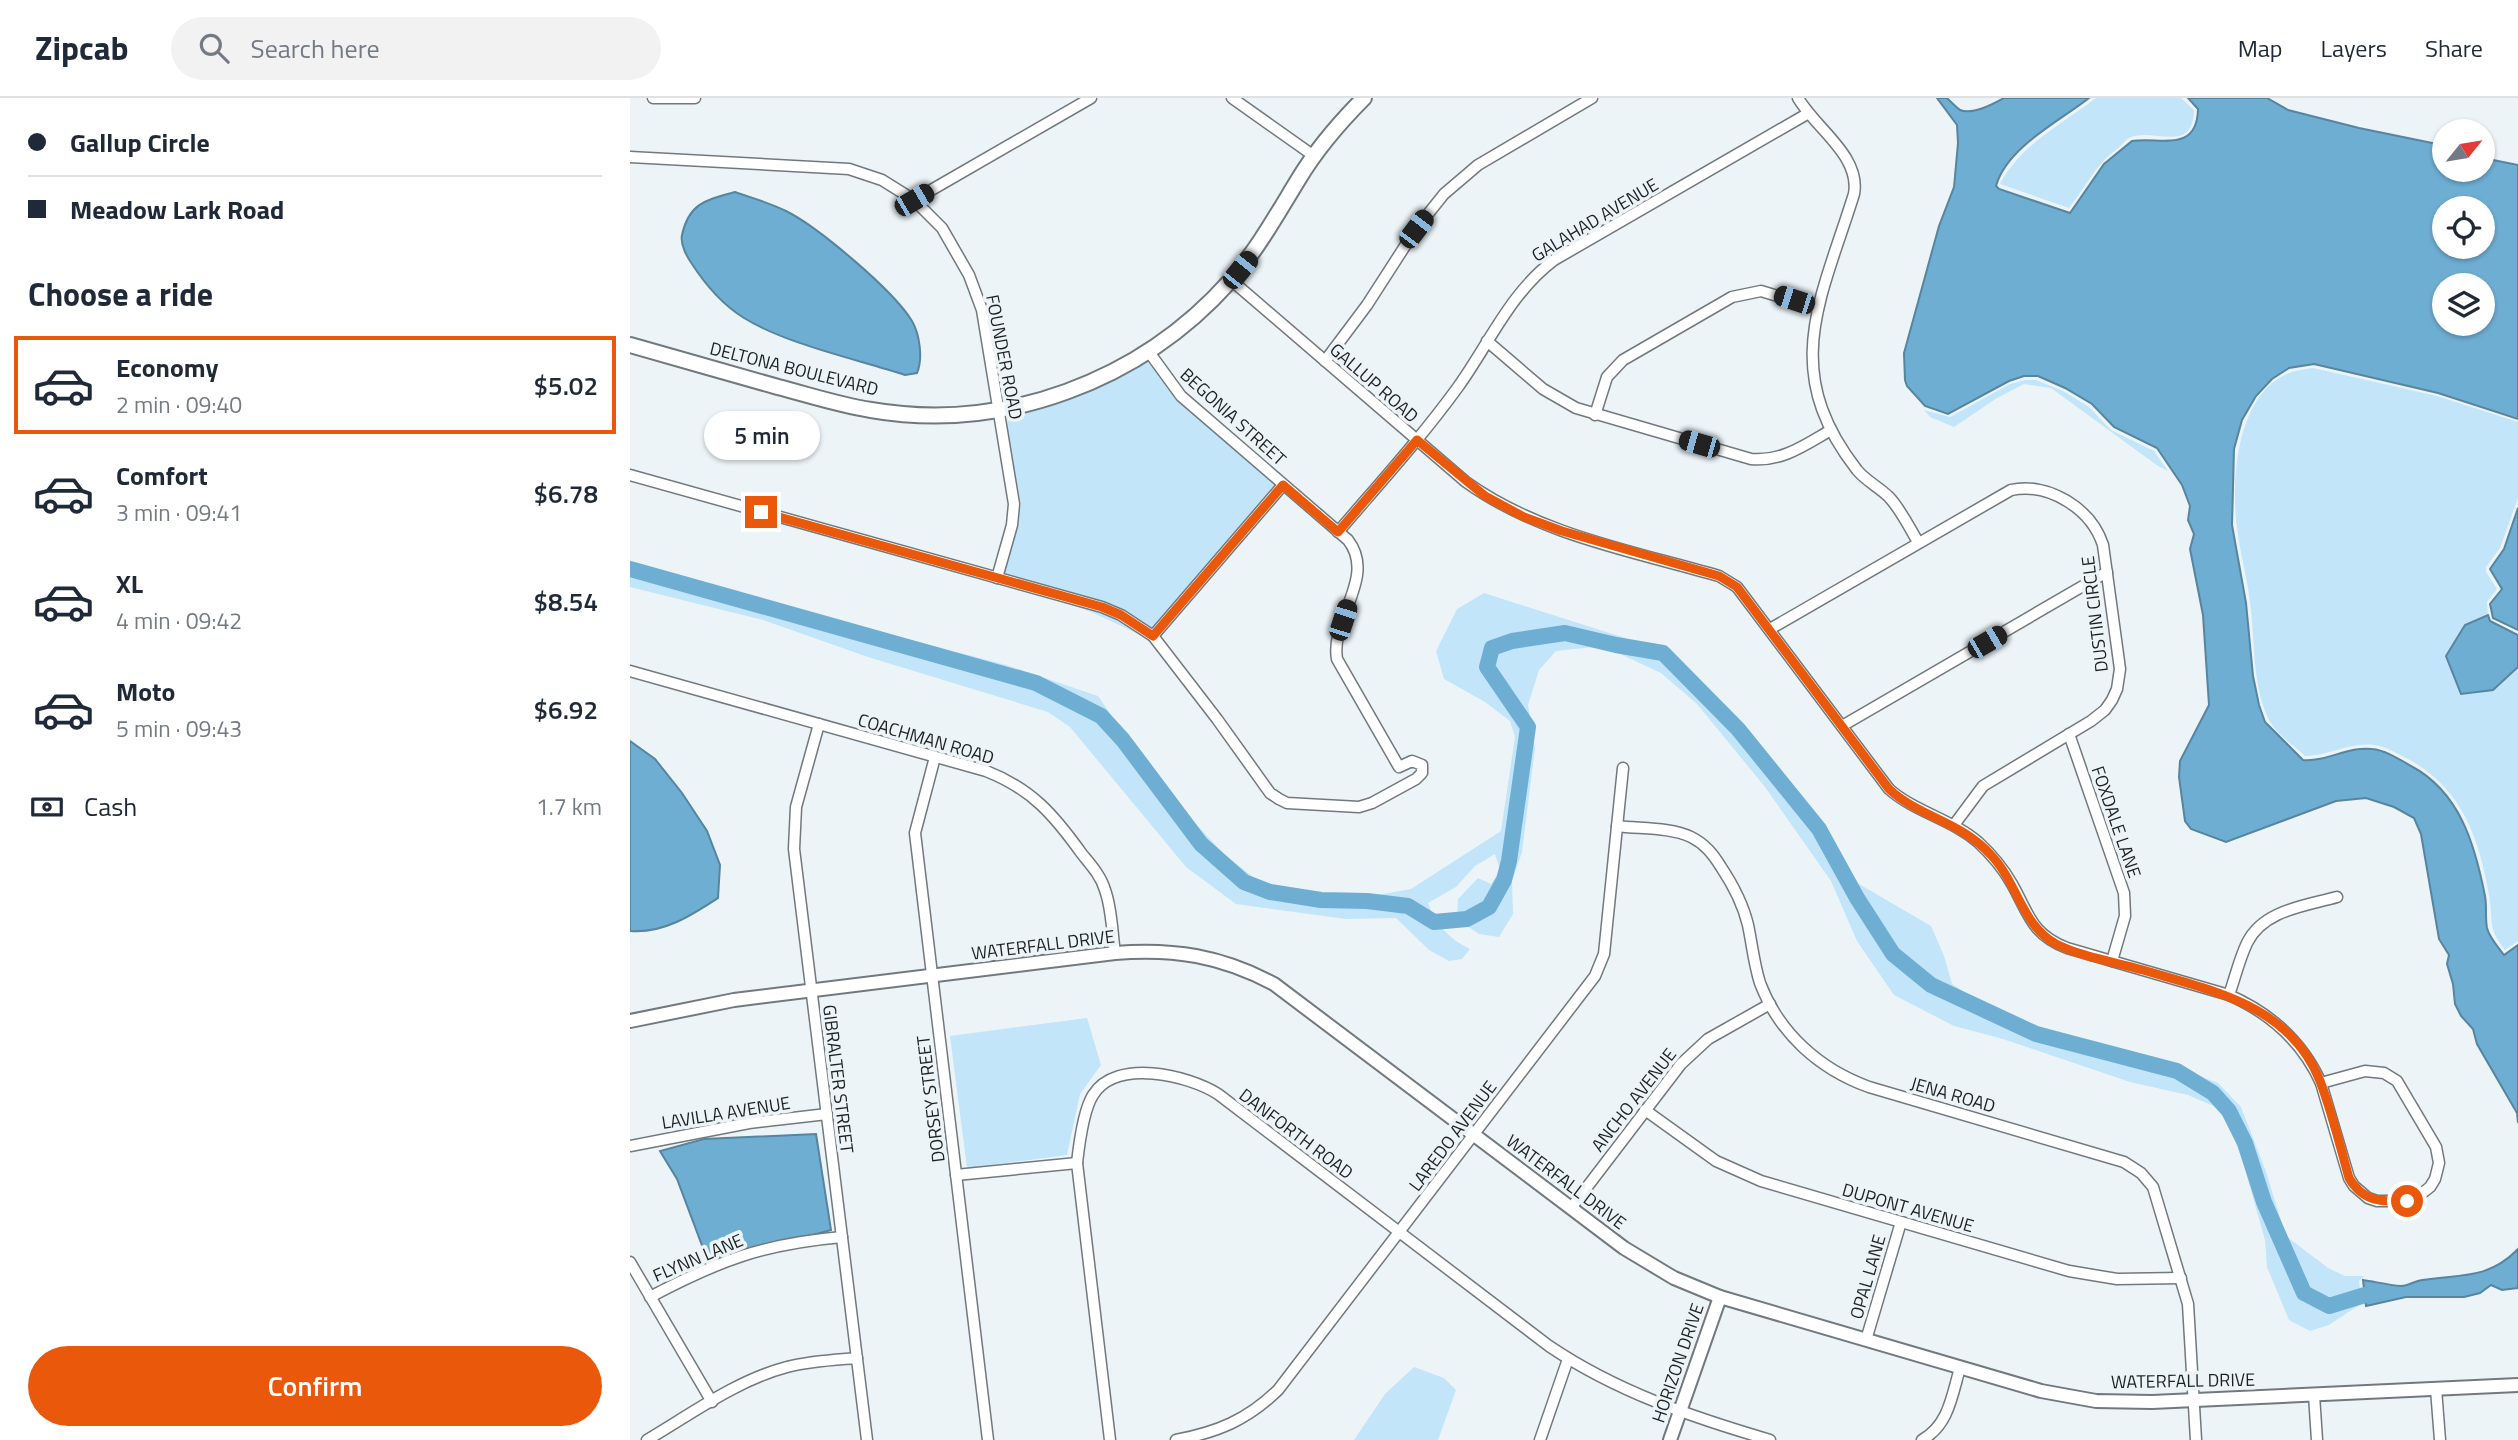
<!DOCTYPE html>
<meta charset="utf-8">
<style>
body{margin:0;font-family:"Titillium Web",sans-serif;background:#f2f2f3;color:#1f2937;height:100vh;display:flex;flex-direction:column;font-size:26px;white-space:nowrap}
*{box-sizing:border-box;margin:0}
p{font-size:23px;color:#747a83}
.icon{flex:none;width:38px;height:38px;fill:none;stroke:currentColor;stroke-width:2;stroke-linecap:round;stroke-linejoin:round}
.map{position:relative;flex:1;overflow:hidden}
.side{display:flex;flex-direction:column;background:#fff;width:630px}
.side>*{flex:none}
.guide{display:grid;align-content:center;height:154px;padding:0 28px;background:#fff}
.needle{width:46px;rotate:60deg}
.controls{position:absolute;left:1802px;top:21px;display:grid;gap:14px}
.controls a{display:grid;place-items:center;width:63px;height:63px;border-radius:50%;background:#fff;box-shadow:0 2px 5px #0004;font-size:35px}
.end{position:absolute;width:32px;height:32px;margin:-16px;border:9px solid #ea580c;background:#fff;box-shadow:0 0 0 4px #fff}
.from{border-radius:50%}
.bubble{position:absolute;height:49px;border-radius:24px;background:#fff;box-shadow:0 2px 5px #0004;font-size:23px;font-weight:600;line-height:49px;text-align:center}
.car{position:absolute;width:21px;height:42px;margin:-21px -10px;border-radius:9px;box-shadow:0 0 5px 2px #0007;background:linear-gradient(#222 24%,#8ab4d8 0 40%,#222 0 76%,#8ab4d8 0 86%,#222 0)}
.guide b{display:flex;align-items:center;gap:24px;height:66px;font-size:26px}
.guide b+b{border-top:2px solid #e0e1e3}
.guide i{width:18px;height:18px;background:#1f2937}
ul{padding:0;list-style:none}
li{display:flex;align-items:center;gap:21px;height:98px;margin:0 14px 10px;padding:0 14px;border:4px solid transparent;border-radius:0px}
li div{flex:1}
li b{display:block;font-size:26px}
li em{font-style:normal;font-weight:600}
li.selected{border-color:#ea580c}
li>.icon{width:63px;height:63px;stroke-width:1.5}
h2{padding:0 28px;font-size:32px;line-height:84px}
.pay{display:flex;align-items:center;gap:18px;height:77px;padding:0 28px;font-size:26px}
.pay p{margin-inline-start:auto}
.action{display:flex;gap:14px;margin-top:auto;padding:14px 28px}
.action a{flex:1;height:80px;border-radius:42px;background:#ea580c;color:#fff;font-size:28px;font-weight:600;line-height:80px;text-align:center}
header{display:flex;align-items:center;gap:42px;box-sizing:border-box;height:98px;padding:0 35px;background:#fff;border-bottom:2px solid #e0e1e3}
header strong{font-size:33px}
nav{display:flex;gap:38px;margin-inline-start:auto;font-size:24px}
.search{width:490px;height:63px;background:#f2f2f3;display:flex;align-items:center;gap:18px;box-sizing:border-box;padding:0 24px;border-radius:38px;color:#747a83;font-size:26px}
main{display:flex;flex:1;min-height:0}
.map>svg:first-child{display:block}
</style>
<header>
<strong>Zipcab</strong>
<div class="search"><svg class="icon" aria-label="search" viewBox="0 0 24 24"><circle cx="10" cy="10" r="6"/><path d="M15 15l6 6"/></svg>Search here</div>
<nav><a>Map</a><a>Layers</a><a>Share</a></nav>
</header>
<main>
<section class="side">
<div class="guide">
<b><i class="from"></i>Gallup Circle</b>
<b><i></i>Meadow Lark Road</b>
</div>
<h2>Choose a ride</h2>
<ul>
<li class="selected"><svg class="icon" aria-label="car" viewBox="0 0 24 24"><path d="M5 17H2v-5l4-1 3-4h7l3 4 3 1v5h-3M9 17h6M6 11h13"/><circle cx="7" cy="17" r="2"/><circle cx="17" cy="17" r="2"/></svg><div><b>Economy</b><p>2 min · 09:40</p></div><em>$5.02</em></li>
<li><svg class="icon" aria-label="car" viewBox="0 0 24 24"><path d="M5 17H2v-5l4-1 3-4h7l3 4 3 1v5h-3M9 17h6M6 11h13"/><circle cx="7" cy="17" r="2"/><circle cx="17" cy="17" r="2"/></svg><div><b>Comfort</b><p>3 min · 09:41</p></div><em>$6.78</em></li>
<li><svg class="icon" aria-label="car" viewBox="0 0 24 24"><path d="M5 17H2v-5l4-1 3-4h7l3 4 3 1v5h-3M9 17h6M6 11h13"/><circle cx="7" cy="17" r="2"/><circle cx="17" cy="17" r="2"/></svg><div><b>XL</b><p>4 min · 09:42</p></div><em>$8.54</em></li>
<li><svg class="icon" aria-label="car" viewBox="0 0 24 24"><path d="M5 17H2v-5l4-1 3-4h7l3 4 3 1v5h-3M9 17h6M6 11h13"/><circle cx="7" cy="17" r="2"/><circle cx="17" cy="17" r="2"/></svg><div><b>Moto</b><p>5 min · 09:43</p></div><em>$6.92</em></li>
</ul>
<div class="pay"><svg class="icon" aria-label="cash" viewBox="0 0 24 24"><path d="M3 7h18v10H3z"/><circle cx="12" cy="12" r="2"/></svg>Cash<p>1.7 km</p></div>
<div class="action"><a>Confirm</a></div>
</section>
<div class="map">
<svg width="1888" height="1342" viewBox="0 0 1888 1342">
<rect width="100%" height="100%" fill="#ecf4f8"/>
<g fill="#c2e5fa">
<path d="M1466 0H1551L1564 12C1563 58 1522 28 1499 40 1495 42 1491 48 1487 51 1466 66 1455 90 1439 110L1370 86C1391 46 1431 27 1466 0Z"/>
<path d="M520 258 589 336 659 385 522 542 459 513 367 482 391 407 379 347 377 315Z"/>
<path d="M1683 270 1807 298 1888 324V400L1870 450 1856 469V474L1867 491 1857 504 1858 517 1835 527 1863 592 1888 569V843L1875 852C1856 827 1864 824 1859 797 1849 740 1832 690 1778 661 1768 656 1755 648 1744 647 1721 644 1698 658 1675 658 1663 647 1645 635 1638 620 1622 585 1625 542 1620 504 1617 479 1610 455 1607 430 1601 382 1606 293 1662 274 1668 272 1676 271 1683 270Z"/>
<path d="M1395 282H1406L1433 293 1459 309 1481 332 1524 353 1538 373 1528 368 1421 290 1394 286 1367 300 1324 329 1300 319 1294 312 1320 319 1380 286Z"/>
<path d="M0 468 376 567 468 598 531 689 594 756 638 791 714 803 781 791 871 733 885 639 880 623 855 604 814 581 806 553 827 511 854 495 1042 555 1069 581 1224 783 1301 828 1314 858 1322 886 1367 916 1523 961 1588 985 1611 1009 1635 1071 1656 1138 1698 1170 1715 1178H1734L1729 1183 1732 1205 1699 1227 1680 1233 1659 1222 1637 1169 1635 1142 1614 1068 1595 1013 1558 997 1500 984 1373 941 1324 928 1264 897 1227 843 1201 783 1135 689 1067 606 1031 575 973 548 926 553 909 572 898 607 905 650 892 754 882 783 883 816 869 839 849 836 827 821 828 801 848 780 861 786 870 772 865 756 845 768 826 789 798 805C806 827 819 841 840 851L832 861 819 863 799 852 766 820 716 821 606 806 556 769 440 629 418 614 238 559 133 522 0 489Z"/>
<path d="M457 920 471 967 450 996 437 1057 337 1070 320 938Z"/>
<path d="M784 1269 814 1280 826 1292 808 1342H724L755 1296Z"/>
</g>
<g fill="#6faed3" stroke="#57849e" stroke-width="2" fill-rule="evenodd">
<path d="M1307 0H1317C1321 4 1326 9 1330 12 1343 17 1363 6 1374 0H1459C1430 23 1377 49 1366 88L1369 91 1440 115 1474 66 1502 43C1531 39 1567 55 1568 11L1558 0H1637L1658 12 1729 30 1807 46 1815 48V72H1853V60L1888 67V321L1808 295 1684 266 1659 270 1642 281 1626 298 1612 322 1604 351 1602 427 1616 505 1623 578 1629 607 1635 624 1673 662C1697 664 1718 648 1742 651 1755 652 1769 661 1781 668 1830 694 1845 747 1855 798 1857 808 1855 819 1857 830 1859 839 1868 849 1874 857L1888 847V1025L1887 1015 1847 946 1843 931 1831 918 1825 906 1823 886 1817 866 1819 857 1809 841 1791 736 1784 720 1764 709 1736 700 1706 703 1596 744 1561 731 1555 723 1549 679 1550 663 1579 607 1573 517 1560 451 1564 436 1558 422 1560 408 1552 387 1527 350 1484 329 1462 306 1435 290 1408 278H1394L1379 283 1318 316 1295 308 1277 288 1275 282 1274 255 1309 128 1324 89 1328 45 1327 27ZM1815 110H1853V149H1815ZM1815 187H1853V226H1815Z"/>
<path d="M105 94C122 100 140 105 156 113 188 129 263 192 282 223 290 237 293 261 287 275L275 277C226 261 156 246 114 220 93 207 75 186 62 166 57 159 50 146 52 137 59 105 76 102 105 94Z"/>
<path d="M1888 410V532L1863 520 1860 506 1872 491 1860 471 1874 451Z"/>
<path d="M1858 517 1860 523 1888 537V569L1863 592 1831 596 1816 558 1835 527Z"/>
<path d="M0 643 25 661 52 695 77 733 90 767 88 800C62 817 33 836 0 833Z"/>
<path d="M186 1036 201 1132 79 1166 47 1081 30 1053 74 1041Z"/>
<path d="M1888 1151V1190L1872 1192 1861 1187 1850 1195 1834 1199H1776L1736 1208 1733 1182C1746 1184 1759 1187 1771 1188 1779 1188 1784 1183 1792 1182 1830 1176 1858 1182 1888 1151Z"/>
</g>
<g fill="none" stroke-linecap="round" stroke-linejoin="round">
<path stroke="#6faed3" stroke-width="16" d="M0 471 406 585 471 618 493 642 571 746 614 784 640 794 691 802 737 803 778 808 804 824 837 821 859 809 874 782 879 763 898 629 857 569 862 550 882 543 935 535 986 547 1033 555 1108 631 1189 731 1227 800 1263 856 1301 887 1406 936 1547 973 1583 995 1599 1013 1615 1045 1634 1104 1674 1195 1699 1208 1735 1197"/>
<g stroke="#72797d" stroke-width="13">
<g id="minor">
<path d="M23 0H65"/>
<path d="M602 0 684 58"/>
<path d="M1168 0C1186 31 1231 58 1224 96 1191 202 1149 272 1227 372 1236 383 1249 389 1259 399 1271 412 1279 429 1288 444"/>
<path d="M0 59 219 71 252 82 284 102 312 130 339 177 352 212 384 406 382 427 367 480"/>
<path d="M284 102 461 0"/>
<path d="M601 182 836 384C910 437 1003 453 1089 478L1107 489 1259 691C1285 714 1321 721 1348 744 1361 756 1373 770 1382 786 1399 816 1401 836 1437 850L1599 897C1640 915 1672 943 1691 985"/>
<path d="M857 243 913 291 946 310 1121 361C1152 364 1175 347 1201 332"/>
<path d="M695 263 737 207 786 131 814 96 848 67 962 0"/>
<path d="M965 317 977 279 993 262 1102 199 1131 193 1188 210"/>
<path d="M0 377 472 509 491 517 523 538 587 621 640 695 649 701 657 705 729 709 742 705 786 681 792 675V667L782 663 769 669 707 561C700 521 747 479 718 442L551 298 519 254"/>
<path d="M708 434C749 386 791 340 828 289 859 246 880 195 924 162L1177 16"/>
<path d="M1140 531 1381 392C1418 384 1461 410 1473 447L1490 571 1487 591 1482 602 1475 612 1461 623 1353 688 1324 727"/>
<path d="M523 538 653 387"/>
<path d="M0 573 356 673C402 691 424 717 452 756 461 767 471 778 475 792 482 811 482 835 485 855"/>
<path d="M189 626 166 709 164 751 237 1342"/>
<path d="M1212 628 1477 474"/>
<path d="M1439 636 1494 795 1495 818 1482 863"/>
<path d="M305 659 285 735 358 1342"/>
<path d="M987 728C1010 731 1040 729 1061 739 1075 746 1083 756 1091 769 1103 787 1113 806 1118 827 1122 846 1124 866 1130 885 1149 935 1189 971 1239 989L1494 1064 1511 1075 1523 1089 1558 1206 1566 1342"/>
<path d="M1599 897C1605 880 1609 862 1617 845 1633 812 1675 808 1707 799"/>
<path d="M1735 973 1754 975 1767 983 1806 1049 1809 1065 1805 1081 1800 1089 1786 1100 1777 1103H1747L1738 1100 1724 1088 1719 1080 1691 985Z"/>
<path d="M1015 1012 1086 1063 1131 1083 1439 1173 1487 1181 1551 1180"/>
<path d="M0 1048 119 1025 197 1016"/>
<path d="M326 1077 447 1065"/>
<path d="M941 1110 1051 966 1078 941 1140 906"/>
<path d="M0 1164 82 1304"/>
<path d="M20 1199C90 1162 133 1146 212 1139"/>
<path d="M1236 1242 1271 1124"/>
<path d="M1806 1291 1810 1342"/>
<path d="M1684 1297 1687 1342"/>
<path d="M17 1342C61 1316 107 1282 157 1269 180 1263 203 1262 227 1260"/>
<path d="M480 1342 447 1065C449 1047 454 1011 463 997 486 960 558 977 588 996L919 1248C987 1294 1062 1319 1140 1342"/>
<path d="M546 1342C588 1334 617 1322 648 1292L965 878 974 856 993 670"/>
<path d="M910 1342 938 1261"/>
<path d="M1292 1342C1319 1327 1322 1297 1330 1270"/>
</g>
</g>
<g stroke="#72797d" stroke-width="16">
<g id="tertiary">
<path d="M0 923 104 902 485 855C543 850 592 858 644 886L994 1150 1044 1180 1090 1199 1411 1293 1466 1303 1522 1304 1888 1287"/>
<path d="M1040 1342 1090 1199"/>
</g>
</g>
<g stroke="#72797d" stroke-width="18">
<path id="secondary" d="M0 247C49 261 99 275 148 289 179 297 209 307 241 312 373 335 511 283 600 183 627 152 646 118 668 82 686 52 709 25 734 0"/>
</g>
<use href="#minor" stroke="#fff" stroke-width="10"/>
<use href="#tertiary" stroke="#fff" stroke-width="12"/>
<use href="#secondary" stroke="#fff" stroke-width="14"/>
</g>
<g fill="none" stroke-linecap="round" stroke-linejoin="round">
<path stroke="#ea580c" stroke-width="9" d="M131 414 472 509 491 517 523 538 653 387 708 434 787 342 855 398 894 419 932 433 1089 478 1107 489 1259 691C1289 719 1330 723 1361 757 1387 784 1392 828 1426 846 1452 859 1485 864 1513 872 1583 893 1660 907 1690 983 1702 1014 1710 1048 1719 1080 1733 1104 1752 1104 1777 1103"/>
</g>
<g text-anchor="middle" stroke-width="7" stroke-linejoin="round" paint-order="stroke">
<g font-size="18" fill="#1e2122" stroke="#ecf4f8">
<text transform="translate(965 122) rotate(-31)" y="6">GALAHAD AVENUE</text>
<text transform="translate(374 259) rotate(79)" y="6">FOUNDER ROAD</text>
<text transform="translate(164 271) rotate(14)" y="6">DELTONA BOULEVARD</text>
<text transform="translate(744 285) rotate(41)" y="6">GALLUP ROAD</text>
<text transform="translate(603 319) rotate(42)" y="6">BEGONIA STREET</text>
<text transform="translate(1465 516) rotate(-97)" y="6">DUSTIN CIRCLE</text>
<text transform="translate(296 641) rotate(16)" y="6">COACHMAN ROAD</text>
<text transform="translate(1486 724) rotate(71)" y="6">FOXDALE LANE</text>
<text transform="translate(413 847) rotate(-7)" y="6">WATERFALL DRIVE</text>
<text transform="translate(208 981) rotate(83)" y="6">GIBRALTER STREET</text>
<text transform="translate(1323 997) rotate(16)" y="6">JENA ROAD</text>
<text transform="translate(301 1001) rotate(-97)" y="6">DORSEY STREET</text>
<text transform="translate(1004 1002) rotate(-52)" y="6">ANCHO AVENUE</text>
<text transform="translate(96 1015) rotate(-9)" y="6">LAVILLA AVENUE</text>
<text transform="translate(666 1036) rotate(37)" y="6">DANFORTH ROAD</text>
<text transform="translate(823 1038) rotate(-53)" y="6">LAREDO AVENUE</text>
<text transform="translate(936 1084) rotate(37)" y="6">WATERFALL DRIVE</text>
<text transform="translate(1278 1110) rotate(16)" y="6">DUPONT AVENUE</text>
<text transform="translate(68 1160) rotate(-23)" y="6">FLYNN LANE</text>
<text transform="translate(1238 1179) rotate(-74)" y="6">OPAL LANE</text>
<text transform="translate(1048 1265) rotate(-71)" y="6">HORIZON DRIVE</text>
<text transform="translate(1553 1283) rotate(-1)" y="6">WATERFALL DRIVE</text>
</g>
</g>
</svg>
<div class="controls">
<a><svg class="needle" viewBox="-14 -14 28 28"><path d="M0-13l5 13h-10z" fill="#e53935"/><path d="M0 13l5-13h-10z" fill="#747a83"/></svg></a>
<a><svg class="icon" aria-label="locate" viewBox="0 0 24 24"><circle cx="12" cy="12" r="6"/><path d="M12 2v4M12 18v4M2 12h4M18 12h4"/></svg></a>
<a><svg class="icon" aria-label="layers" viewBox="0 0 24 24"><path d="M12 4l9 5-9 5-9-5zM3 14l9 5 9-5"/></svg></a>
</div>
<i class="end from" style="left:1777px;top:1103px"></i>
<i class="end" style="left:131px;top:414px"></i>
<div class="bubble" style="left:74px;top:313px;width:116px">5 min</div>
<i class="car" style="left:284px;top:102px;rotate:60deg"></i>
<i class="car" style="left:786px;top:131px;rotate:37deg"></i>
<i class="car" style="left:610px;top:172px;rotate:39deg"></i>
<i class="car" style="left:1164px;top:202px;rotate:288deg"></i>
<i class="car" style="left:1069px;top:346px;rotate:286deg"></i>
<i class="car" style="left:713px;top:522px;rotate:18deg"></i>
<i class="car" style="left:1357px;top:544px;rotate:60deg"></i>
</div>
</main>
